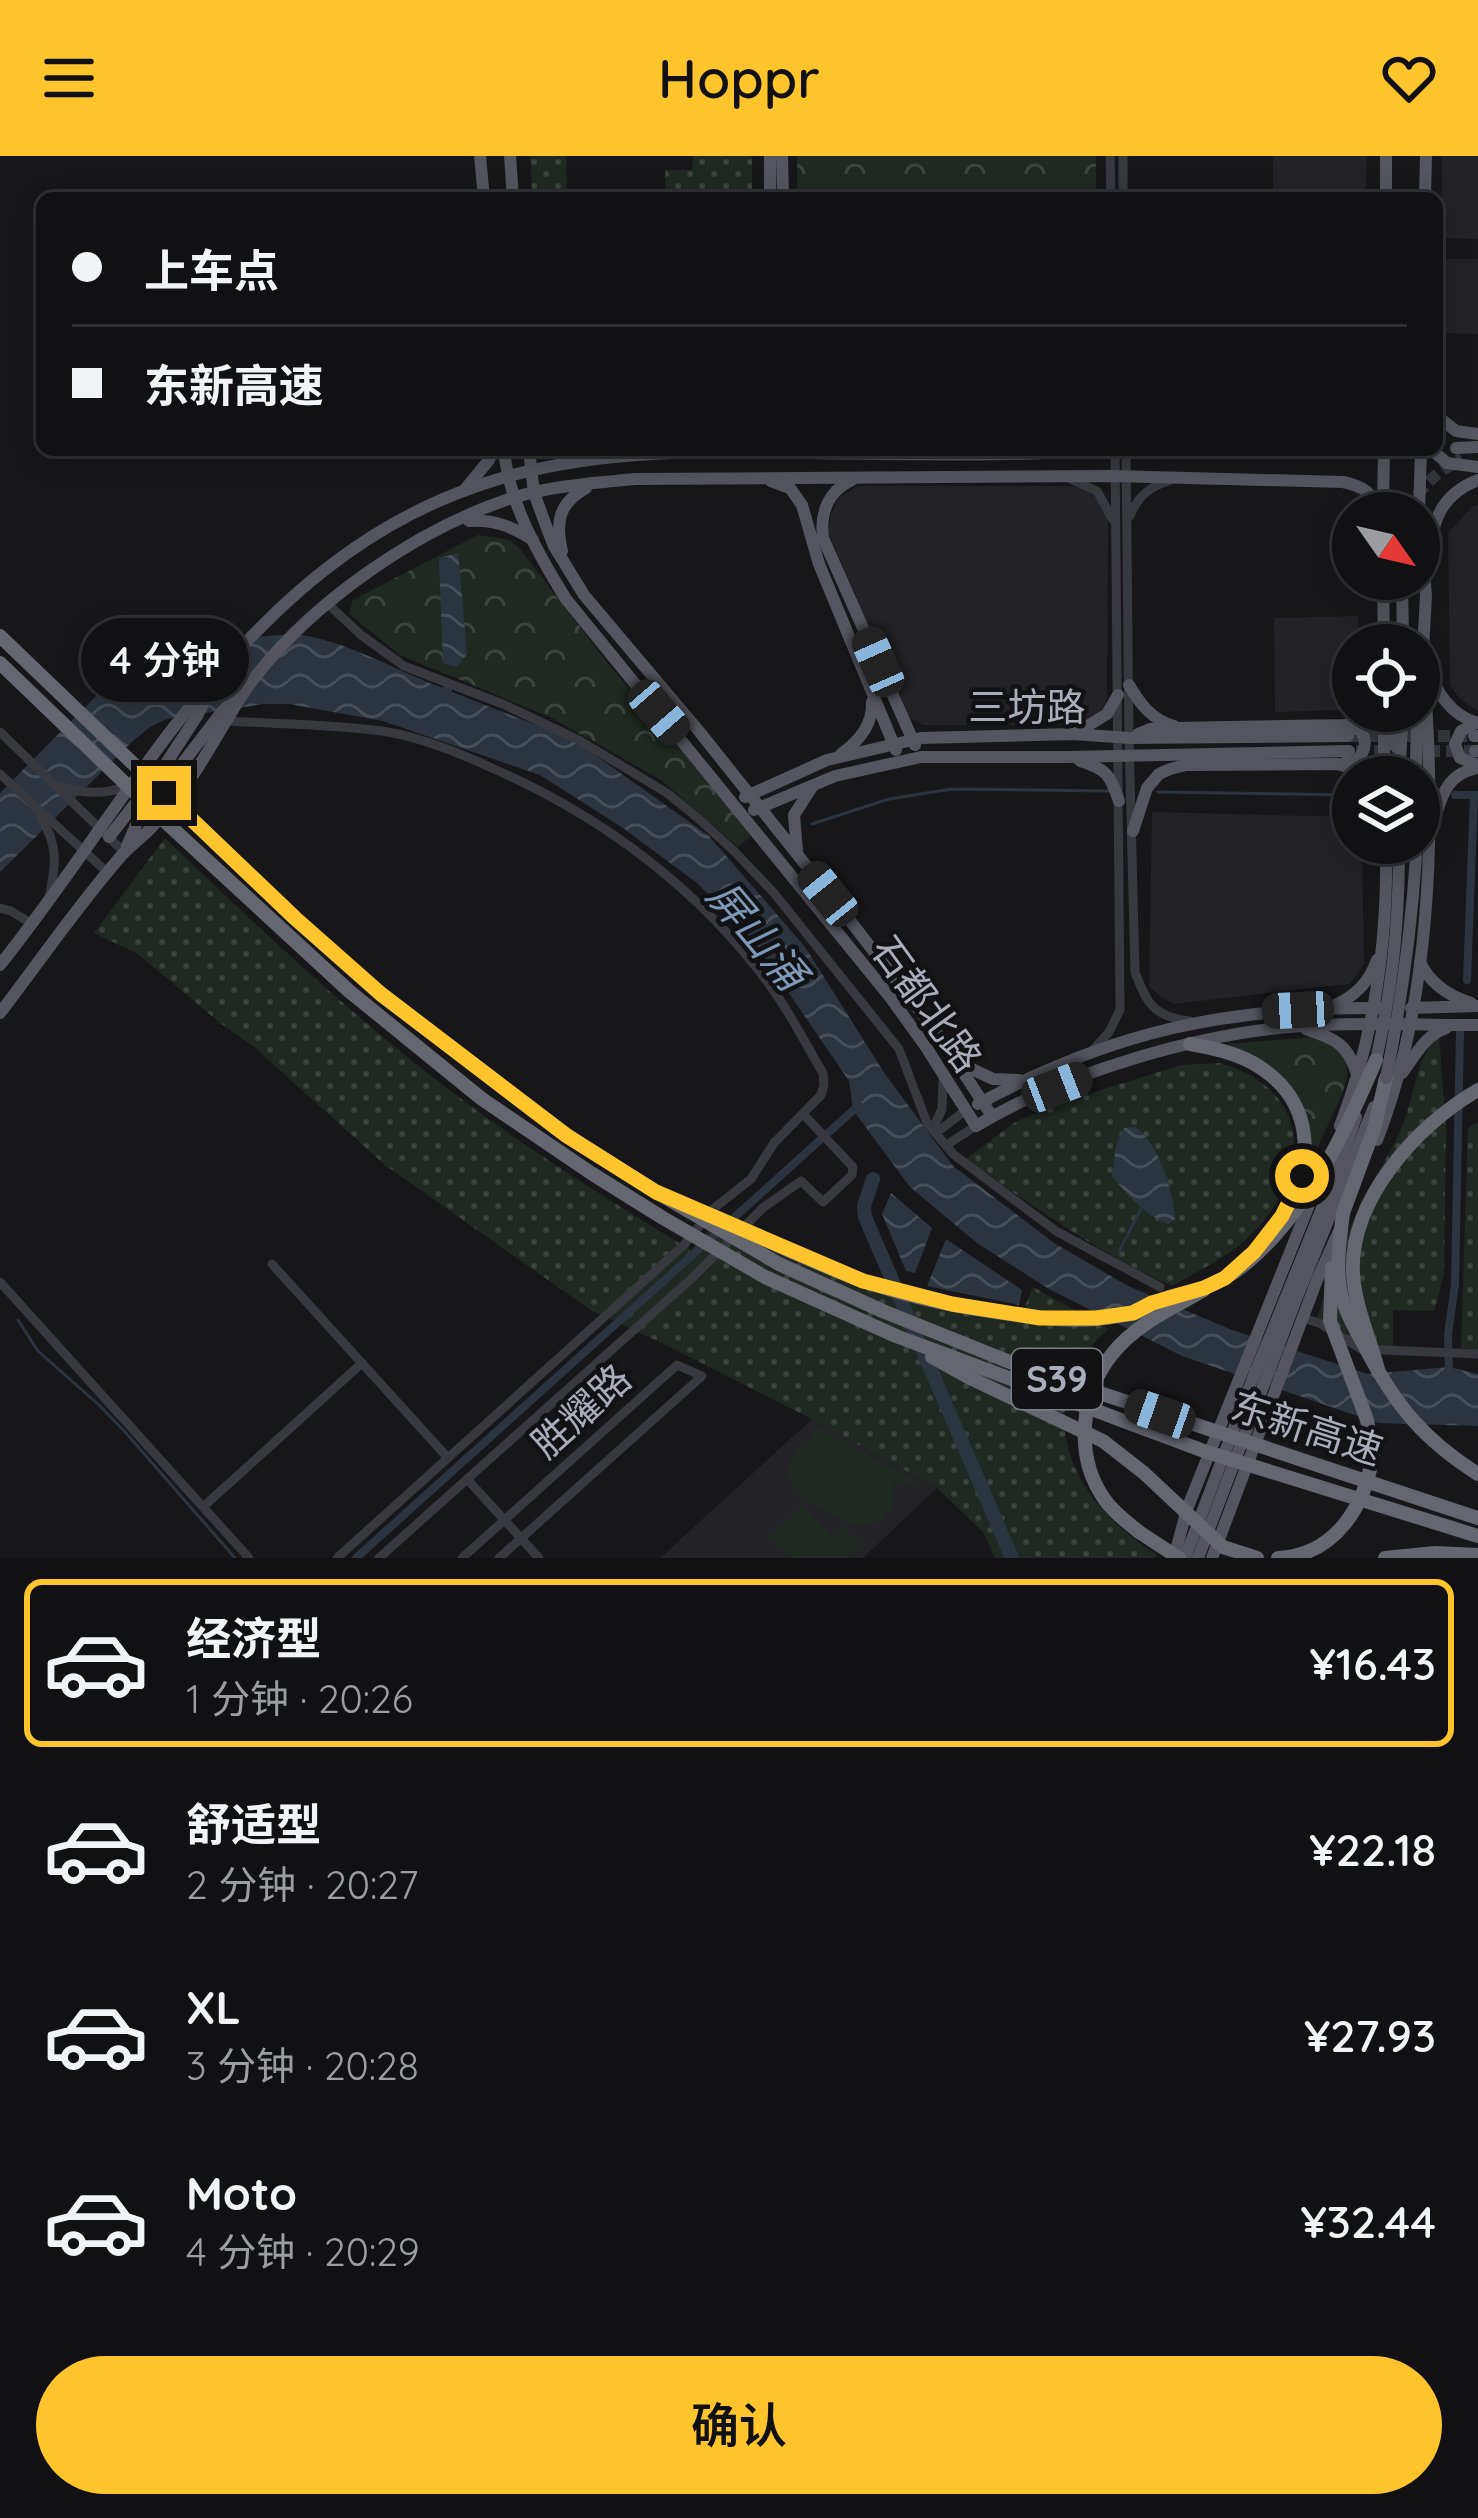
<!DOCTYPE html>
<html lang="zh">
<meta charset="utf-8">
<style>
body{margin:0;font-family:Quicksand,"Noto Sans SC",sans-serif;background:#1a1a1d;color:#f1f3f6;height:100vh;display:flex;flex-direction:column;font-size:45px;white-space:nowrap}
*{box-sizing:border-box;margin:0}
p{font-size:39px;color:#9c9da0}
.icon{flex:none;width:66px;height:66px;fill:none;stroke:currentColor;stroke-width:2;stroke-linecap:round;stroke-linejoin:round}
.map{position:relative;height:1402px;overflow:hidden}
.drawer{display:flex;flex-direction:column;background:#111114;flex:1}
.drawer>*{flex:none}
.guide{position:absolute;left:36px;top:36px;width:1407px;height:264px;border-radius:18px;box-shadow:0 6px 30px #0003,0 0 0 3px #303134;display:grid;align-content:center;height:264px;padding:0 36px;background:#111114}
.needle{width:78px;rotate:124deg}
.tools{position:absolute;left:1332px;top:336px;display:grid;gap:24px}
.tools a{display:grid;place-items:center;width:108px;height:108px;border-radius:50%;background:#111114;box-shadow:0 6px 30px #0003,0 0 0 3px #303134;font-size:60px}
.end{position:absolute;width:54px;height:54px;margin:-27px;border:15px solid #fdc42b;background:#111;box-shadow:0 0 0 6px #111}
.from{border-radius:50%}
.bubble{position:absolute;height:84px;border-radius:42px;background:#111114;box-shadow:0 6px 30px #0003,0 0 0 3px #303134;font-size:39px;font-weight:600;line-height:84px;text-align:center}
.car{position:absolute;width:36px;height:72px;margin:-36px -18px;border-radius:15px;box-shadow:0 0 9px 3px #0007;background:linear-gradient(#222 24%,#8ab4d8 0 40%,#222 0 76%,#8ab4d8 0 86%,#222 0)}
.guide b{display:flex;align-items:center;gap:42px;height:114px;font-size:45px}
.guide b+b{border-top:3px solid #303134}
.guide i{width:30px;height:30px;background:#f1f3f6}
ul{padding:21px 0 0;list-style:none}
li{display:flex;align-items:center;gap:36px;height:168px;margin:0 24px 18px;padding:0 12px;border:6px solid transparent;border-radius:18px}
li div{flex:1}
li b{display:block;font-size:45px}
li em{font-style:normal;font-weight:600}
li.current{border-color:#fdc42b}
li>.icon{width:108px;height:108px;stroke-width:1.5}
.cta{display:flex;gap:24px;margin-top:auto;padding:24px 36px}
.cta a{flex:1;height:138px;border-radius:72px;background:#fdc42b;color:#111;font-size:48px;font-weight:600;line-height:138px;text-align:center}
header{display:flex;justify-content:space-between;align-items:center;height:156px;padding:0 36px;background:#fdc42b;color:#111;font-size:54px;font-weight:600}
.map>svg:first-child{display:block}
</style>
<header><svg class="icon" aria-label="menu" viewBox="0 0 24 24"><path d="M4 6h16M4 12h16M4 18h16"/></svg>Hoppr<svg class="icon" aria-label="heart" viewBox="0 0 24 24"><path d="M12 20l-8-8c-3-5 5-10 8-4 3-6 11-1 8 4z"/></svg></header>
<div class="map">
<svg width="1478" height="1402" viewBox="0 0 1478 1402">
<defs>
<pattern id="grass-dots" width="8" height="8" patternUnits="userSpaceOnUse" patternTransform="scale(3)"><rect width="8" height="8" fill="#1f2821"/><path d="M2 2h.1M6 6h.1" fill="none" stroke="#3d443f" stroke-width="1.8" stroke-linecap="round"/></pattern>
<pattern id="forest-crowns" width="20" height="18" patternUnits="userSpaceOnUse" patternTransform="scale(3)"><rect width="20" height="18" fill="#1f2821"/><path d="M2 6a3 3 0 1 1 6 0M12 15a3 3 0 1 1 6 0" fill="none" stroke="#3d443f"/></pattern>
<pattern id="water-waves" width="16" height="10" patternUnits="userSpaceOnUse" patternTransform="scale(3)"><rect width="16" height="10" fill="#2c353f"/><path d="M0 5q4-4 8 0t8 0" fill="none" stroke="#485059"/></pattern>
</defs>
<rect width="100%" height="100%" fill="#17171a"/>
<g fill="#232327">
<path d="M1273 0H1367L1365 42H1273Z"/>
<path d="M1442 0H1478V83L1442 82Z"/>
<path d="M1447 103H1478V178L1441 177 1439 114Z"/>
<path d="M857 330H1071L1088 334 1097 343 1108 360 1107 543 1102 556 1079 569H923L909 561 828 376 831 359 838 343Z"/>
<path d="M1478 349V555L1460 543 1450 529 1448 377 1472 351Z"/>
<path d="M1358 460V489H1353V542L1349 549 1339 554 1275 556 1274 462Z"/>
<path d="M1152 656 1353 661V687H1362L1364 808 1357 819 1349 828 1173 848 1160 840 1149 830Z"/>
<path d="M812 1263 937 1332 863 1402H660Z"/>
</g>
<g fill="url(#grass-dots)">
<path d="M530 0H566L567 42H532Z"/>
<path d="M693 0H752V42H666L665 14H692Z"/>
<path d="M165 682C262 775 360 868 468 948 540 1001 615 1048 691 1094L722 1058C776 1084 829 1109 886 1127 930 1141 977 1148 1023 1155L1033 1131 1109 1173C1090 1187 1081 1205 1073 1227 1070 1235 1065 1245 1065 1254 1059 1316 1108 1368 1156 1398L1155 1402H995L983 1376 937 1332 812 1263 660 1186 592 1155 385 1009 254 891 220 867 138 798 94 777Z"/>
<path d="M1439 879 1446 974 1444 1119 1434 1155 1393 1154V1190L1359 1188 1317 1161C1331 1123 1344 1083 1361 1047 1373 1022 1390 999 1401 973 1415 942 1414 903 1439 879Z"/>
<path d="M1220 907C1319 936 1311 1027 1243 1086 1223 1104 1195 1116 1172 1130 1098 1097 1032 1050 966 1003L1014 967 1053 949 1181 909Z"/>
<path d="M1478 966V1194L1461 1192 1468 972Z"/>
</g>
<g fill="url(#forest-crowns)">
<rect x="797" y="0" width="299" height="42"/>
<path d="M478 379 510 384 520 393 606 505 752 679 738 691 661 624 550 561 400 499 349 458 353 444Z"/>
<path d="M1311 881C1357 896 1352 918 1334 956 1326 974 1317 992 1308 1010 1309 994 1312 975 1306 960 1291 924 1261 903 1227 888Z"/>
</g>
<g fill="#1f2821">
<path d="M816 1270 921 1327 918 1334 893 1322C900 1349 885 1371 855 1369 832 1357 780 1342 790 1307 794 1294 804 1285 816 1280L812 1277Z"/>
<path d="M802 1350 831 1380 843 1369 862 1389 848 1402H791L769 1380Z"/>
</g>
<g fill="url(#water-waves)">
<path d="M458 397 467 498 457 511 443 507 439 402Z"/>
<path d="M294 478C347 484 393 514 443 532L445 527 452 530V536L574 584 709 680 805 791 885 918 953 1010 1054 1087 1128 1130 1232 1174 1368 1218 1449 1211 1478 1218V1270L1378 1267 1182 1200 1049 1133 977 1087 910 1031 853 954 849 925 752 783 697 727 623 672 540 619 383 565 289 548H264L167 563 150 571 133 585 0 716V637L122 514 153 498 211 484Z"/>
<path d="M1135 971C1159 987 1173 1035 1175 1063L1168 1068C1145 1059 1127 1039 1112 1020L1116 989 1124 972Z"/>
<path d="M891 1037 932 1072 915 1117 906 1115 882 1058Z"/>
<path d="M946 1083 1022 1134 1019 1149 927 1130Z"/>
</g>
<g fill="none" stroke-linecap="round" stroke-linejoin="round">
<g stroke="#2c353f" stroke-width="3">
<path d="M1158 636 1353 639"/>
<path d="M812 668 889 643 952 633 1108 635"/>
<path d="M1119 1095 1142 1051"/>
<path d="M18 1164 38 1195 99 1249 126 1277 235 1402"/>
</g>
<g stroke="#2c353f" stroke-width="8">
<path d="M1455 639H1477"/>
<path d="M1467 824 1474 639"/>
<path d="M1449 1220 1448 1179 1455 1128 1460 876"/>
<path d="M356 1402 859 949"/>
</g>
<path stroke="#2c353f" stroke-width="14" d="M873 1023 864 1050 865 1061 1012 1402"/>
<g stroke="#34353a" stroke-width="12" stroke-dasharray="12 6" stroke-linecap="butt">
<path d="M1408 355C1421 329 1437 316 1462 302"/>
<path d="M1348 580H1467"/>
<path d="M1356 595H1475"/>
</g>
<g stroke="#38393f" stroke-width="9">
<path d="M1110 0 1111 42"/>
<path d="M1123 42V0"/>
<path d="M1126 294 1129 582 1135 816C1147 848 1154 861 1190 865"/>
<path d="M1072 324 1097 335 1113 364"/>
<path d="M1130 360C1137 341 1150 330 1169 325"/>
<path d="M328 448 361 479 404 510 505 549 579 584 667 637 699 663 734 695 774 737 899 893 927 967 953 998 1056 1075 1160 1131"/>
<path d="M226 565C278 568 331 568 382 575 421 581 458 596 494 613 603 661 701 734 771 831 791 858 806 889 823 917L824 929 821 939 774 987 751 1023 713 1053 684 1089 337 1402"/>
<path d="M0 576 124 696"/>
<path d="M0 618 108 717"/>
<path d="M62 631C84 638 105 639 127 630"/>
<path d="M40 660C59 690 56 709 49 742"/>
<path d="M0 752 11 755 32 768"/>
<path d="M1093 894 1109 876 1120 854 1115 294"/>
<path d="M935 968 942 953 943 923"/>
<path d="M940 974 966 954"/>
<path d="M951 986 976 970"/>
<path d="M272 1108 448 1302"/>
<path d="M0 1126 249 1402"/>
<path d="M1303 1162 1319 1167 1361 1193 1478 1198"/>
<path d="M467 1323 539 1402"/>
<path d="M203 1351 362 1207"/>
<path d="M379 1402 692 1122 764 1051 801 1025 823 1046 852 1019 853 1011 804 959"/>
<path d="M462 1402 677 1209 702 1220 499 1402"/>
</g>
<g stroke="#54555e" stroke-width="12">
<path d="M480 0 484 42"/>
<path d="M510 0 513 42"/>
<path d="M770 0V42"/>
<path d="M782 0 783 42"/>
<path d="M1386 0V42"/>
<path d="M1425 42 1426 0"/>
<path d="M1437 260 1456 275 1478 278"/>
<path d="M1456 292 1478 291"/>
<path d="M504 294C509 347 538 398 566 443L890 841 926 891 976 970C1064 917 1199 877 1302 870 1360 866 1419 869 1478 869"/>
<path d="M529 294 534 337 548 375 554 390 584 439 698 574 848 762 939 880 992 960"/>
<path d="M560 294 574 300 587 302"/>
<path d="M1421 294 1419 358 1426 439 1422 512"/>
<path d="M1432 294 1447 307 1478 311"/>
<path d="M852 324C828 335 820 357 823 382L915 589"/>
<path d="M771 325 790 332 802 349 819 408 896 594"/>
<path d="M466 332 489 304 493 294"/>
<path d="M1383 353 1384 294"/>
<path d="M1407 357 1408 355"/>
<path d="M469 365C495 363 512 371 533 384"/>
<path d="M562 395C555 366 559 347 586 332"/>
<path d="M1429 402C1432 365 1441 338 1478 324"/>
<path d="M1383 423 1384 489"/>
<path d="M1402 423 1403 489"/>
<path d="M1426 512C1438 537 1451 560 1478 567"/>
<path d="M1129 529C1140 548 1152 564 1174 570"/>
<path d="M1384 555V621"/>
<path d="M1393 555 1395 590"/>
<path d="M1476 567 1461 575 1455 588 1460 602 1478 609"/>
<path d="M1076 577 1107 558 1118 539"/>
<path d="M1138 578 1150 573 1173 572 1347 569 1365 555"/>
<path d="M1474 580H1478"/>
<path d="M1475 595H1478"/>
<path d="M841 598C859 585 873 569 872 546"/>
<path d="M1080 605C1107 613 1110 619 1119 645"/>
<path d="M1344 607 1355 606C1365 596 1368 587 1361 575L1345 569"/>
<path d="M1399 621 1403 555"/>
<path d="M1416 621 1417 555"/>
<path d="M745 641 827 604 921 582 1073 578 1129 582 1348 580"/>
<path d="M754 654 835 620 921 601H1067L1349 595"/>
<path d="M1434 665C1442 638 1448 617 1478 612"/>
<path d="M1133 675 1147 632 1159 618 1170 613 1186 609 1337 608 1356 613 1367 621"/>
<path d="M109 681 163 612 197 560"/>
<path d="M127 690 137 667 221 557"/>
<path d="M797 695 794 659 812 631"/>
<path d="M1420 806C1430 828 1449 840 1471 847"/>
<path d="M0 809C89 698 160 571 261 471 323 408 396 357 480 329 585 293 696 295 805 297 905 298 1005 301 1105 294"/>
<path d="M1335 849C1356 840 1369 826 1377 804"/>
<path d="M1411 852 1478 850"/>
<path d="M0 857C40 805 78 749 122 699 130 690 140 683 149 674 161 662 174 647 184 632 209 598 227 559 252 525 312 446 416 374 509 343 549 330 593 327 635 323L1114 320 1343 326C1363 330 1374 337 1378 357"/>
<path d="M1306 873C1337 884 1348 888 1358 921"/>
<path d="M959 907 993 923 1019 924"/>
<path d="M1402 917C1415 900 1425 879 1446 872"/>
<path d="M978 948C1113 875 1227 851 1379 852"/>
<path d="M1340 970C1375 879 1388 785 1386 687"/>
<path d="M1377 984C1434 838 1436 660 1423 506"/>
<path d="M1174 1402 1187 1353 1315 1034"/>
<path d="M1185 1402 1248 1235 1335 1020 1356 961"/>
<path d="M1198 1402 1295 1146 1374 951"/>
<path d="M1212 1402 1317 1124 1339 1075"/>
</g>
<g stroke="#646670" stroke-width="14">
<path d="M1190 888C1212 892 1233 896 1253 907 1320 945 1316 1017 1274 1072"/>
<path d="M1343 1057 1374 973 1386 922"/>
<path d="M1139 1376C1127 1366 1114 1357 1105 1344 1074 1301 1080 1237 1113 1197 1136 1168 1173 1152 1204 1134"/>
<path d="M1278 1402C1336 1399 1366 1349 1373 1297"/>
<path d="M1385 1402 1435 1397 1478 1399"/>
</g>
<g stroke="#54555e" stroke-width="12">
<path d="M221 557 252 525"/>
<path d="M197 560 216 522"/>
<path d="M1376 904C1392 832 1398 776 1399 703"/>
<path d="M1386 922C1401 848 1411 777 1416 701"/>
</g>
<g stroke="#646670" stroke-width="14">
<path d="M0 480 294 762 381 839 567 979 656 1036 779 1108 885 1156 1030 1214 1478 1362"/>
<path d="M0 507 158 659 349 835 482 943 591 1017 663 1062 765 1121 896 1180 1204 1295 1478 1380"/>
<path d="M1343 1057C1340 1082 1336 1107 1340 1133 1344 1155 1356 1174 1366 1193 1396 1250 1424 1284 1478 1318"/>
<path d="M715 1061C765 1083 814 1108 866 1126 915 1143 966 1153 1018 1159 1051 1163 1085 1167 1118 1160 1136 1157 1151 1147 1169 1141 1181 1137 1193 1136 1204 1132 1224 1125 1243 1111 1258 1097 1314 1043 1346 974 1376 904"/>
<path d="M1332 1112 1330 1165 1367 1264 1373 1297"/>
<path d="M932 1201 968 1221 1103 1285 1144 1317 1223 1391 1257 1402"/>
<path d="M1379 1217C1371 1185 1355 1151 1353 1118 1349 1044 1417 969 1478 934"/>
<path d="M1139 1376 1179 1402"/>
</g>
</g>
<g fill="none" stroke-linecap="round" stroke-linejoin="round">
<path stroke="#fdc42b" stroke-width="15" d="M164 637 295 762 381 838 567 980 656 1036 863 1125 952 1148 1040 1162H1096L1133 1157 1152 1147 1204 1132 1225 1122 1254 1096 1282 1060 1302 1020"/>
</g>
<g text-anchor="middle" stroke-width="9" stroke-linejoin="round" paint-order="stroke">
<rect fill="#121215" stroke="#7c7e88" stroke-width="3" x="1012" y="1193" width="90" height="60" rx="9"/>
<g font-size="36" font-weight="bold" fill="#a9adba">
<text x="1057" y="1236">S39</text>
</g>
<g font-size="39" fill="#a9adba" stroke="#121215">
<text x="1027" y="565">三坊路</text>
<text transform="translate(927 848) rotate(54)" y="14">石都北路</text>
<text transform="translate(581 1255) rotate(-42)" y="14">胜耀路</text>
<text transform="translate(1307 1272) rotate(18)" y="14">东新高速</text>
</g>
<g font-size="42" font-style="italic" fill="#7e99b7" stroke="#121215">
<text transform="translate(757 779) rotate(50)" y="15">屏山涌</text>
</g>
</g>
</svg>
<div class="tools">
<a><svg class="needle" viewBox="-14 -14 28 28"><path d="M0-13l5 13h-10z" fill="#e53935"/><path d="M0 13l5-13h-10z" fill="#9c9da0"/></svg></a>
<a><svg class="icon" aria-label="locate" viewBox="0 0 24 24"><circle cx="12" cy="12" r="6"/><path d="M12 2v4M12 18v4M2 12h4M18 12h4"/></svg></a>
<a><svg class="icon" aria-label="layers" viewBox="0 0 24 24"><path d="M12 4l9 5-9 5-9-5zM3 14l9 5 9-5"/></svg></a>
</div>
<i class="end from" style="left:1302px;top:1020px"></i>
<i class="end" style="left:164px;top:637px"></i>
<div class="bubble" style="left:81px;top:462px;width:168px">4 分钟</div>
<i class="car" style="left:878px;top:506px;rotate:336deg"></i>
<i class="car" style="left:659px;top:556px;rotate:139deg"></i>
<i class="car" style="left:828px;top:738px;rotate:321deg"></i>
<i class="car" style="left:1298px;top:854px;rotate:267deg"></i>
<i class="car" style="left:1057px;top:931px;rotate:69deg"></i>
<i class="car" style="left:1160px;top:1258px;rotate:289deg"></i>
<div class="guide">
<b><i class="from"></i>上车点</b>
<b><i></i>东新高速</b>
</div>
</div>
<section class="drawer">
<ul>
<li class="current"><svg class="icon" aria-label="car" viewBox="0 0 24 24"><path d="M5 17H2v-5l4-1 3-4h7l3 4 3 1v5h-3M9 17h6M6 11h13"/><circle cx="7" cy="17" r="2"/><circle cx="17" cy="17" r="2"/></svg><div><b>经济型</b><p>1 分钟 · 20:26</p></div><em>¥16.43</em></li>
<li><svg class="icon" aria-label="car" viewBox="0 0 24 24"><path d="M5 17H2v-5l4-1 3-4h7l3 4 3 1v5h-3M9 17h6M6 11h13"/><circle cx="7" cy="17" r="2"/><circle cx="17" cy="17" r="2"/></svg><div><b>舒适型</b><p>2 分钟 · 20:27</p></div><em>¥22.18</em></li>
<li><svg class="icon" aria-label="car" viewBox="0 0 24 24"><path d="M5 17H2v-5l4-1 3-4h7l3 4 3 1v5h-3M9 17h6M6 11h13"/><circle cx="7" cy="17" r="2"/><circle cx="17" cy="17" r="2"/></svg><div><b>XL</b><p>3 分钟 · 20:28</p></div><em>¥27.93</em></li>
<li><svg class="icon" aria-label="car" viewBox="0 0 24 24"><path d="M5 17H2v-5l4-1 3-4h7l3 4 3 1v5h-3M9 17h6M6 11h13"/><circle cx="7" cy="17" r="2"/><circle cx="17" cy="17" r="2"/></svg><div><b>Moto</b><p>4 分钟 · 20:29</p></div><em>¥32.44</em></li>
</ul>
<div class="cta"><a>确认</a></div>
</section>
